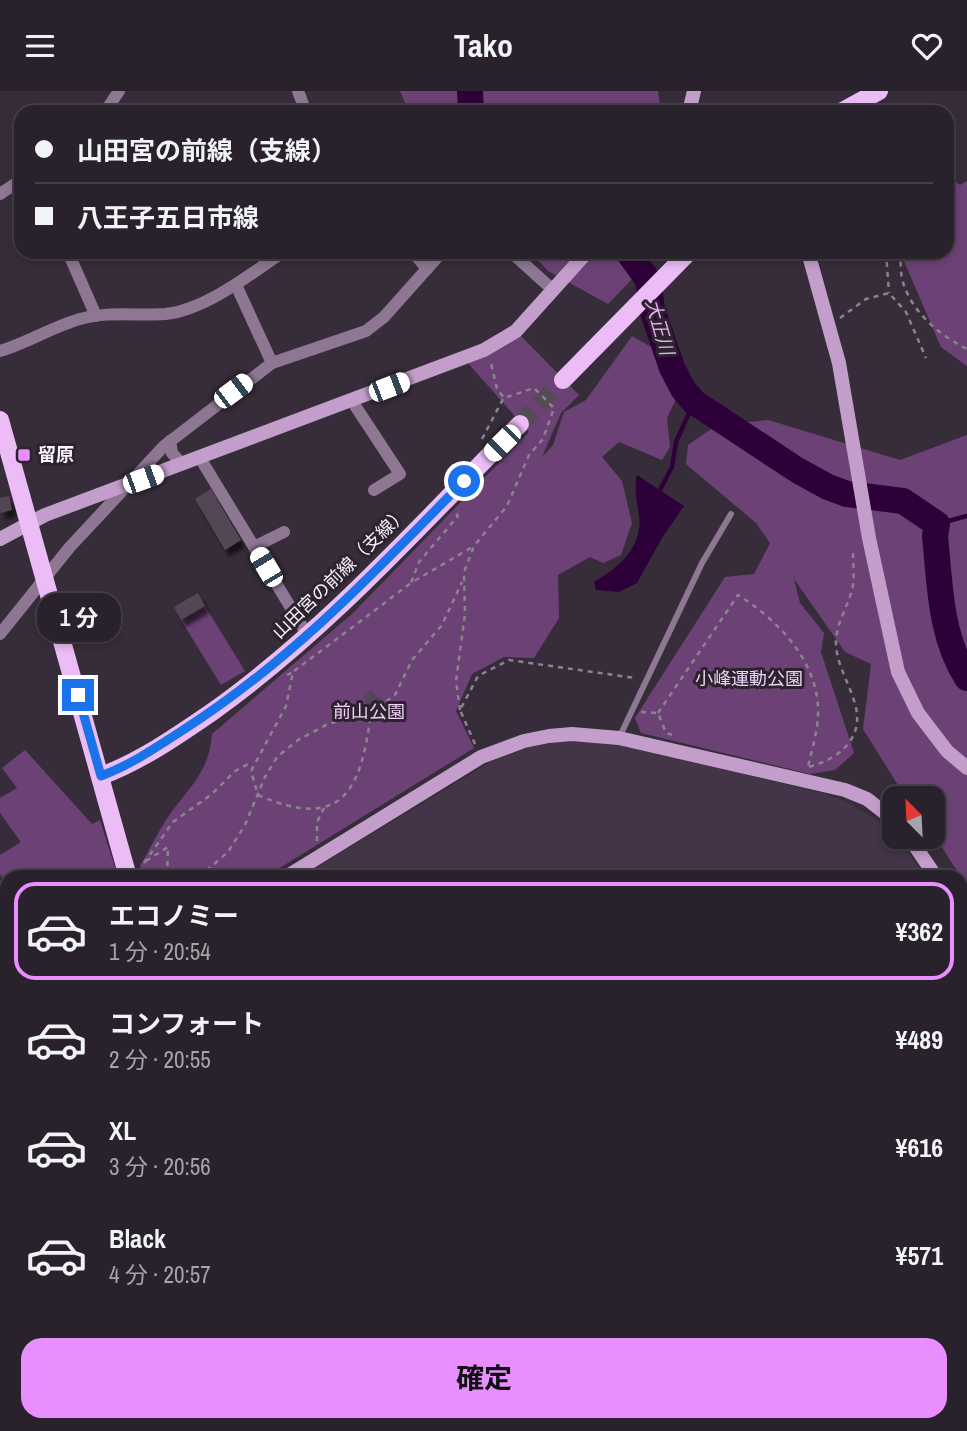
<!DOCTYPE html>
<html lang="ja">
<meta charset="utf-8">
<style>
body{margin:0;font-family:"Archivo Narrow","Noto Sans JP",sans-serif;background:#352f38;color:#f1f3f6;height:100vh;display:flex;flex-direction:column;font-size:26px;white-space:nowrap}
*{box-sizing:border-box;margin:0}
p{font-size:23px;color:#a5a4a9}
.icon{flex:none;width:38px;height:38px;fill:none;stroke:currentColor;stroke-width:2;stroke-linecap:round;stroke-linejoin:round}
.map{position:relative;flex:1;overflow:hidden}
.sheet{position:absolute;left:0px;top:779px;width:968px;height:562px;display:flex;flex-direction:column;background:#29222c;border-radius:21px 21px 0 0;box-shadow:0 4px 10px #0003,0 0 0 2px #453f48}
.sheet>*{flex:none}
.guide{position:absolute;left:14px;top:14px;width:940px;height:154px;border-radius:21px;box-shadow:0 4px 10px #0003,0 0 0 2px #453f48;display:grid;align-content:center;height:154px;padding:0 21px;background:#29222c}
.needle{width:46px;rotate:336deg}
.tools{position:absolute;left:882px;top:695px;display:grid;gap:14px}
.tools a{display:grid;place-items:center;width:63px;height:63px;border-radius:14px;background:#29222c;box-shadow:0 4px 10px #0003,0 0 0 2px #453f48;font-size:35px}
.end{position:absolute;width:32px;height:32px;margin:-16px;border:9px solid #1a73e8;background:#fff;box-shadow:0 0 0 4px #fff}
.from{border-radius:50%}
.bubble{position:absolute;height:49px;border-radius:21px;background:#29222c;box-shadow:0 4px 10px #0003,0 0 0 2px #453f48;font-size:23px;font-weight:700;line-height:49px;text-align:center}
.car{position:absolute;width:21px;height:42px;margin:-21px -10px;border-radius:9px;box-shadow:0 0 5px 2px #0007;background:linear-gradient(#fff 24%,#345 0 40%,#fff 0 76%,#345 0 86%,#fff 0)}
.guide b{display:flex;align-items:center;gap:24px;height:66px;font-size:26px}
.guide b+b{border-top:2px solid #453f48}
.guide i{width:18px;height:18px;background:#f1f3f6}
ul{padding:12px 0 0;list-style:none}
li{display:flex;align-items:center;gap:21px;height:98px;margin:0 14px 10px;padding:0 7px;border:4px solid transparent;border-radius:21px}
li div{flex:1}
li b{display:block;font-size:26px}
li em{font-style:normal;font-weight:700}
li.active{border-color:#e98efe}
li>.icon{width:63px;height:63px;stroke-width:1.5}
.primary-button{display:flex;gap:14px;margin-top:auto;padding:14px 21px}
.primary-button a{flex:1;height:80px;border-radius:21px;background:#e98efe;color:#111;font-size:28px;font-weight:700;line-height:80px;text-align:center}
header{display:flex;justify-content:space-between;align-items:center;height:91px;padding:0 21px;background:#29222c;font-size:32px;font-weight:700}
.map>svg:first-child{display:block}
</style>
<header><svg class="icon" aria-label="menu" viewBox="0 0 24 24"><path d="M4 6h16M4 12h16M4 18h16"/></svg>Tako<svg class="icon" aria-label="heart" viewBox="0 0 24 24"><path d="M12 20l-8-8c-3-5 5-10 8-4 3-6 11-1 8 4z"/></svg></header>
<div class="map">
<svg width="967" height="1340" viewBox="0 0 967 1340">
<defs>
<filter id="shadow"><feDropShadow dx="4.5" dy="7" stdDeviation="2" flood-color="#0009"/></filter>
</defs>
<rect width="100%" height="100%" fill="#372d3a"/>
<g fill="#433547">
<path d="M579 649 621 653 826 703 849 712 891 738 926 786H301L492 670 535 654Z"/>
<path d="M961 847 967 857V1340H727L732 1334H961Z"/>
</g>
<g fill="#6c4276">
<path d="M400 0H658L661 21H409Z"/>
<path d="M947 85 960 94 967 90V275L941 256 900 161H947Z"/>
<path d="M530 161H658L608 213 548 180Z"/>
<path d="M517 241 579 304 561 322 542 366 553 354 564 321 586 309 632 245 658 260 677 306 667 327 670 356 662 369 619 351 602 366 622 390 632 432 621 464 603 472 590 466 558 484 559 527 534 567 504 566 472 583 456 620 474 657 265 786H144L140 775C150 758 159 739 170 723 191 694 209 681 212 643L353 522 529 341 467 271Z"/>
<path d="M768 329 900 369 967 344V796L933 742V707H906L863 638 871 573 845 561 794 488 800 512 824 542 821 561 854 662 835 679 810 683 641 642 635 627 725 486 754 483 770 452 756 432 686 373 688 354 717 334Z"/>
<path d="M205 515 245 580 221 594 181 529Z"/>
<path d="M25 659 92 733 100 729 116 780 115 786H7V795L0 783V764L21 751 0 722V707L17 697 2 677Z"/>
<path d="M7 1008V1334H407L406 1340H0V1019Z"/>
<path d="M528 1334H635L630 1340H525Z"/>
</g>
<path fill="#2e0039" d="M637 384 684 415 662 447 637 492 619 501 596 499 594 491C614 479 635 464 639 438 642 424 632 407 637 384Z"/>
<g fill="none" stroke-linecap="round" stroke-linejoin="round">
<g stroke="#2e0039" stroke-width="4.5">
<path d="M660 399 672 376 676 351 694 311"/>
<path d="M937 433 967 425"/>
<path d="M0 1216 7 1261"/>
<path d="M18 1334V1340"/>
</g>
<g stroke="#2e0039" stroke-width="26">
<path d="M470 0 471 21"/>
<path d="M628 161 648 189 652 218 672 277 683 298 694 311 797 379 828 396 847 403 903 410 937 433 935 445C940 494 940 545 967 587"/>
</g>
</g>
<g fill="#524754" filter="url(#shadow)">
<path d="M211 398 241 449 225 459 195 408Z"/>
<path d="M9 405 12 419 0 422V407Z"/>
<path d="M198 502 205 515 181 529 174 516Z"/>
<path d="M371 599 377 607 369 613 363 606Z"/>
<path d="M967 907V970L961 974V911Z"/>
<path d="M967 1178V1240L963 1243 961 1182Z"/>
<path d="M766 1334H794L782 1340H754Z"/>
</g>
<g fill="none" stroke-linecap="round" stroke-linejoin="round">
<path stroke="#544b57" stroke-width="18" stroke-dasharray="18 9" stroke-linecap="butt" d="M520 333 563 289"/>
<g stroke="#8b838e" stroke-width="2.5" stroke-dasharray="5 5" stroke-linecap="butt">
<path d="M886 161 889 202"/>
<path d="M898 161C902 170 900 178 902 188 911 221 938 243 967 258"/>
<path d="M840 227 866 208 889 202 906 221 926 267"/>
<path d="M482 348 503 308"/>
<path d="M456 423 458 425 419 471 411 492 474 455"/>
<path d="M294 580 411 492"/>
<path d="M287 584 293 581 286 615 251 680 258 704C343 741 361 699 371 622"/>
<path d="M460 619 456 590 465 523 464 481 474 455 507 415 529 364 543 348 554 317 534 297 504 307 497 298 491 272"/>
<path d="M641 621 658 622 666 642 673 644"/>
<path d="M658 622 738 504C778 529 819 571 818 622 818 639 812 658 808 676"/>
<path d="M475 653 460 619 478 585 509 569 635 587"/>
<path d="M809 676C827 670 842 664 852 647 870 615 835 584 836 550 837 531 847 517 852 499 855 488 853 474 853 462L857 459"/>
<path d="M317 750V731L324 717"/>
<path d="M146 770 168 756 167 786"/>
<path d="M144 772 173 731 212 703 235 680 252 671"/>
<path d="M199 786 228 761 245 734 265 686 277 666 298 649 328 633 371 622 395 604 412 569 442 534 462 491"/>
<path d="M156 1334 159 1340"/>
<path d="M176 1334 177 1340"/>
<path d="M346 1334 347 1340"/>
<path d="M270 1340 271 1334"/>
<path d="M386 1340 387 1334"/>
</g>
<g stroke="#8e7793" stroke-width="6">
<path d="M619 647 702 472 731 423"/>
<path d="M0 1028 7 1025"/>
<path d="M0 1173 7 1203"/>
<path d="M28 1334 30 1340"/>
</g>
<g stroke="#8e7793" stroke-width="12">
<path d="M298 0 306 21"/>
<path d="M105 21 119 0"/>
<path d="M0 103 21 89"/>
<path d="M68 161 96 225"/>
<path d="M413 161 427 178"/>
<path d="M511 161 553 199"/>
<path d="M236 194 272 272"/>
<path d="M0 260C27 252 52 236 80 228 108 220 136 225 165 223 205 219 251 183 283 161"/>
<path d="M352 310 400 383 374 399"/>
<path d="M170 350 172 362 182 373"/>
<path d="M200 367 308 545"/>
<path d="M254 456 284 441"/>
<path d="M0 543 69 457 164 355 272 272 366 240 384 226 442 161"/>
<path d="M0 796 7 808"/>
<path d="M655 1340 661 1334"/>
</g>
<g stroke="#c39ecb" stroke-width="14">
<path d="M689 21 694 0"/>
<path d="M808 161 839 272 869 447 898 581 918 622 947 660 967 677"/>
<path d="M0 448 45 424 484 259 516 240 587 161"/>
<path d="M909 746 936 786"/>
<path d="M286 786 481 666 524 650 549 645 572 643 619 647 845 699 867 708 894 729"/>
<path d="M961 826 967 837"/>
<path d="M961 1326 967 1335"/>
</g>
<g stroke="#ebbcf6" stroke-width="18">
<path d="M841 21 879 0"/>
<path d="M563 289 689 161"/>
<path d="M0 329 128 786"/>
<path d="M101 685C141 670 177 645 212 621 327 539 421 433 520 333"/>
<path d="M416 1340V1334"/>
</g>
</g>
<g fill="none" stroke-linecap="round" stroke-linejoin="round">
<path stroke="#1a73e8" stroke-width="9" d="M78 604 101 685C130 674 154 658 180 641 289 572 375 481 464 390"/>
</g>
<rect fill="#e98efe" stroke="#2d232f" stroke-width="2.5" x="17" y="357" width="14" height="14" rx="3.5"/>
<g text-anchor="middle" stroke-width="6" stroke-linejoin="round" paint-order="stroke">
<g font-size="18" font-weight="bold" fill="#f8f2fa" stroke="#2d232f" text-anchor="start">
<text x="38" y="370">留原</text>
</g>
<g font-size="18" fill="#f8f2fa" stroke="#2d232f">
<text transform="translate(340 482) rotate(-44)" y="6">山田宮の前線（支線）</text>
</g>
<g font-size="18" fill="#eed1f4" stroke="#2d232f">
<text x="749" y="594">小峰運動公園</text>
<text x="369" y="627">前山公園</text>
</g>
<g font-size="19" font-style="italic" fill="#e7aef5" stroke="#2d232f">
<text transform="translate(660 236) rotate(74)" y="7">大正川</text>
</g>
</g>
</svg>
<div class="tools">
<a><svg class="needle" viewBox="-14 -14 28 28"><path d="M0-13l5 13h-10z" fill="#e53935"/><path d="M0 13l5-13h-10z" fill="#a5a4a9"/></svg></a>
</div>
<i class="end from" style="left:464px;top:390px"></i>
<i class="end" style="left:78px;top:604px"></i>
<div class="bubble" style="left:37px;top:502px;width:84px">1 分</div>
<i class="car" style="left:389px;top:296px;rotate:69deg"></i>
<i class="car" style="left:233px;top:300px;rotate:53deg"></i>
<i class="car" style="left:502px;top:352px;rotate:225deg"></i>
<i class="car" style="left:143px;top:388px;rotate:70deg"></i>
<i class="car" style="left:266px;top:476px;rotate:329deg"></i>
<div class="guide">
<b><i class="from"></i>山田宮の前線（支線）</b>
<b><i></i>八王子五日市線</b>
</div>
<section class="sheet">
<ul>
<li class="active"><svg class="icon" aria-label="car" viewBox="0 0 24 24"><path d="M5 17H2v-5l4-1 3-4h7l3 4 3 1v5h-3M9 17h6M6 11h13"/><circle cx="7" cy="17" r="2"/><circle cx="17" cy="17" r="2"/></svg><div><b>エコノミー</b><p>1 分 · 20:54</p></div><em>¥362</em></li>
<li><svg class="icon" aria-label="car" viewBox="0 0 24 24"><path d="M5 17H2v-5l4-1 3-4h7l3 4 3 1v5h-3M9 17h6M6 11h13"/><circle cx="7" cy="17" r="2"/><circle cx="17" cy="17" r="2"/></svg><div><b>コンフォート</b><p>2 分 · 20:55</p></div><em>¥489</em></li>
<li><svg class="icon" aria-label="car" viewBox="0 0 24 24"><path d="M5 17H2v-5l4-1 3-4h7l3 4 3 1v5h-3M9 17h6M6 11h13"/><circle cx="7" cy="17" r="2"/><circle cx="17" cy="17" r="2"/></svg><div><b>XL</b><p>3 分 · 20:56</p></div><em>¥616</em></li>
<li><svg class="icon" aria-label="car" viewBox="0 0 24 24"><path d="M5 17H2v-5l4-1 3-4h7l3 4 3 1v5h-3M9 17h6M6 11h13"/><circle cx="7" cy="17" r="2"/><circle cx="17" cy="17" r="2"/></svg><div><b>Black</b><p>4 分 · 20:57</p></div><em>¥571</em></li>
</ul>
<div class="primary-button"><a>確定</a></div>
</section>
</div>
